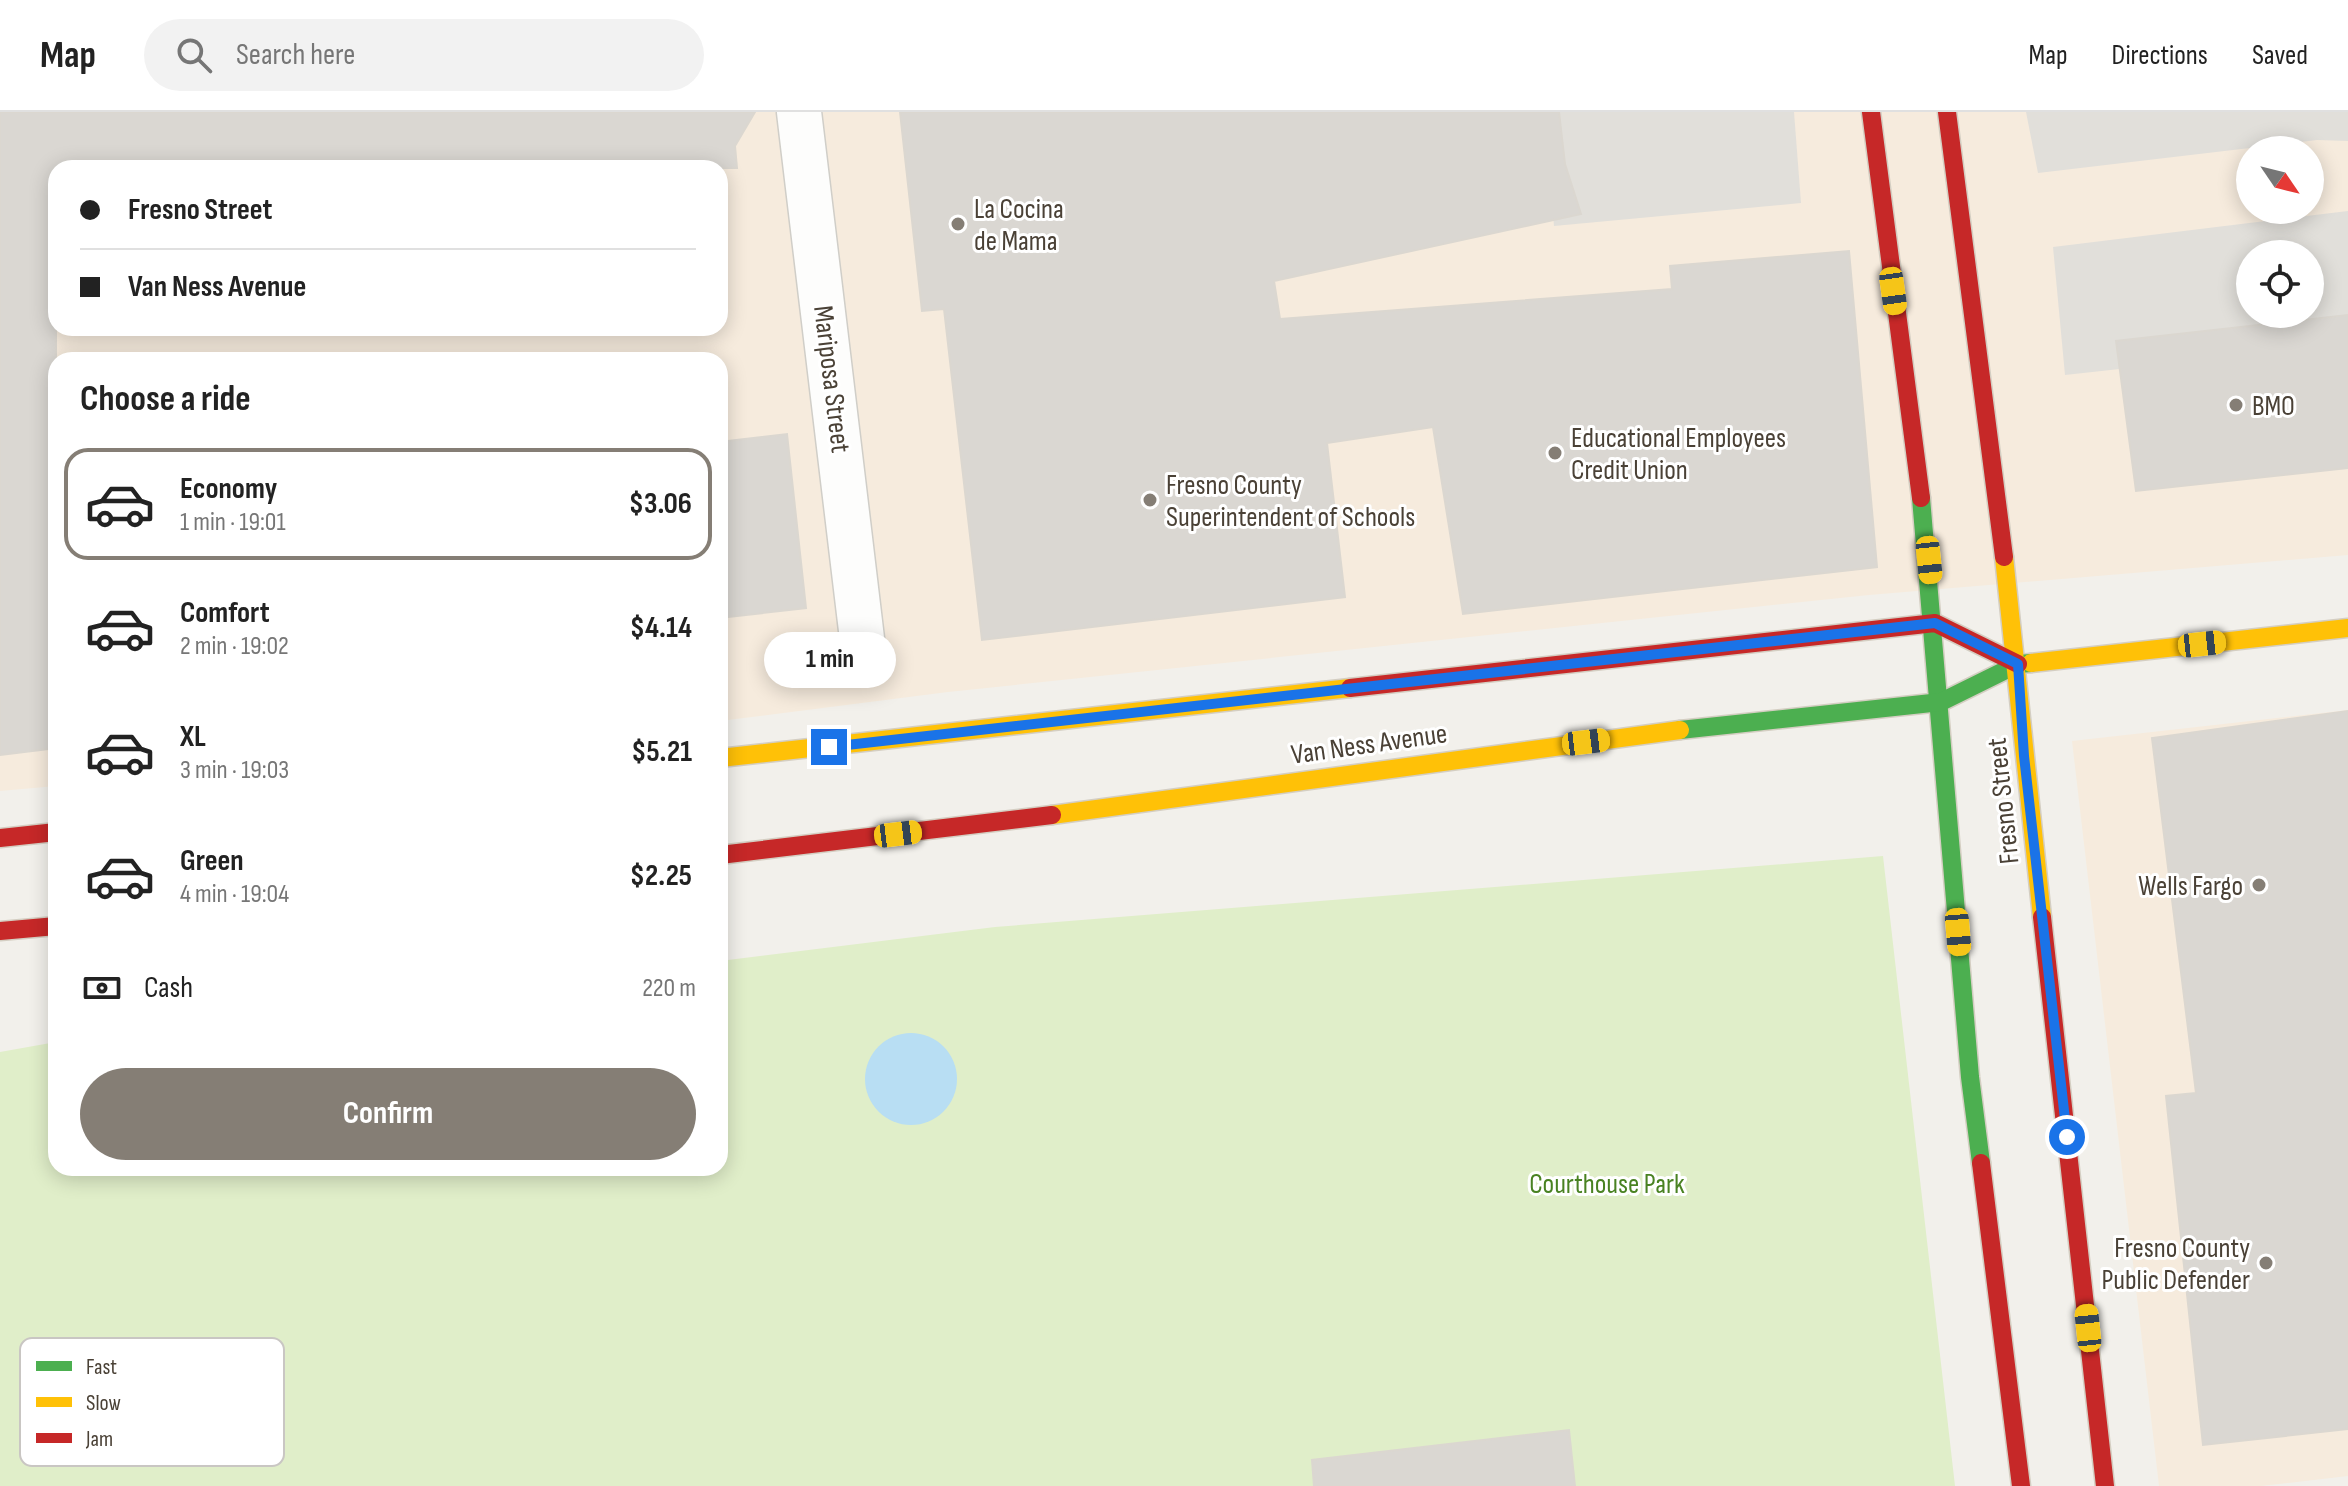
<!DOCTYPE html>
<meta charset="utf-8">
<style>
body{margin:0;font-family:"Sofia Sans Condensed",sans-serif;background:#f2f2f2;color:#222;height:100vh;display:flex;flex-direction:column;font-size:30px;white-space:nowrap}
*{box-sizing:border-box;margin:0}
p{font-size:26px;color:#767676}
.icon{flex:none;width:44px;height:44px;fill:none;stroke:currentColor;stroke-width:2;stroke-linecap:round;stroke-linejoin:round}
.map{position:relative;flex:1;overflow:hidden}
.details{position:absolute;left:48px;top:240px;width:680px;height:824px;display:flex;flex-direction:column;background:#fff;border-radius:24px;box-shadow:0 4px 20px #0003}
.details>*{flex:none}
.top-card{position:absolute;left:48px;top:48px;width:680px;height:176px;border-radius:24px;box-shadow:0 4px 20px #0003;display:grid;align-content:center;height:176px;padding:0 32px;background:#fff}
.needle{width:52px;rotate:125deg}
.buttons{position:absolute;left:2236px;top:24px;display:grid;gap:16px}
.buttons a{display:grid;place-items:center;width:88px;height:88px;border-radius:50%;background:#fff;box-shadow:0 4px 20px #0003;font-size:40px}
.end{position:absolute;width:36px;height:36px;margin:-18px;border:10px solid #1a73e8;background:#fff;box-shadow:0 0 0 4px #fff}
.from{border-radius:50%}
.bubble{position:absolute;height:56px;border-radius:28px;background:#fff;box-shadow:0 4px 20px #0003;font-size:26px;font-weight:700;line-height:56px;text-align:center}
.car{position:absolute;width:24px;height:48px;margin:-24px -12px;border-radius:10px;box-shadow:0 0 6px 2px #0007;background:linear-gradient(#f5c518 24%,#345 0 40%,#f5c518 0 76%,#345 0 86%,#f5c518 0)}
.top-card b{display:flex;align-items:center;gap:28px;height:76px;font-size:30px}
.top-card b+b{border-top:2px solid #e0e0e0}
.top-card i{width:20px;height:20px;background:#222}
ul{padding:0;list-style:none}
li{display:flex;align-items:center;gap:24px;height:112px;margin:0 16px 12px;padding:0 16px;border:4px solid transparent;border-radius:24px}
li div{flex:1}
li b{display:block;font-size:30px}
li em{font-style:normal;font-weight:700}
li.current{border-color:#857e75}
li>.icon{width:72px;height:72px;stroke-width:1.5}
h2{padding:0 32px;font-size:36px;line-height:96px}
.pay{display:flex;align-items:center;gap:20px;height:88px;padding:0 32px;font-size:30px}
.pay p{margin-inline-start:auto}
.primary-button{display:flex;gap:16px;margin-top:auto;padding:16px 32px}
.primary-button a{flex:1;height:92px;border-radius:48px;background:#857e75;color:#fff;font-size:32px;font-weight:700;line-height:92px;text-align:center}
header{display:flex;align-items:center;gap:48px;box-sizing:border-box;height:112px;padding:0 40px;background:#fff;border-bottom:2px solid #e0e0e0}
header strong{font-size:38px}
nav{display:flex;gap:44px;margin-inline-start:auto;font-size:28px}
.search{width:560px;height:72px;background:#f2f2f2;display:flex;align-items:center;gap:20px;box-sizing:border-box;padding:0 28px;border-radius:44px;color:#767676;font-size:30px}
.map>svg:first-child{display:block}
</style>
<header>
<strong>Map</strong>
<div class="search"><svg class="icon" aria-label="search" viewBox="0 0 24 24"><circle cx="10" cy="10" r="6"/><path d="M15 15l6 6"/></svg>Search here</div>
<nav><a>Map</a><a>Directions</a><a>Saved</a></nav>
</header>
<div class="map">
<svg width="2348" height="1374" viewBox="0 0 2348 1374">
<rect width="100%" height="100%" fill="#f2f0eb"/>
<g fill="#f6ebdd" fill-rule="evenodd">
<path d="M0 0H2348V443L1869 483 948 580 720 609V248H56V674L0 679ZM2250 38H2310V98H2250ZM56 56H720V216H56ZM2250 142H2310V202H2250Z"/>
<path d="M2348 598V1364L2261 1374H2159L2072 629Z"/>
</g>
<path fill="#e0eec9" d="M1883 744 1955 1374H0V940L56 930V1056H720V849L995 815Z"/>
<g fill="#e1dfda" fill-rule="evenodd">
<path d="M1543 0H1794L1801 91 1554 114Z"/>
<path d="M2026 0H2348V29L2317 28 2038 61Z"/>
<path d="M2348 99V232L2065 263 2053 135ZM2250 142H2310V202H2250Z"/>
</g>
<circle fill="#b8def3" cx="911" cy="967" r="46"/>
<g fill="#dad7d2" stroke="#dbd7d0" stroke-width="2">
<path d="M0 0H755L735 34 737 56H56V636L0 643Z"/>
<path d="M900 0H1559L1565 52 1581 102 1274 169 1280 207 1672 177 1670 154 1849 139 1877 455 1463 502 1433 315 1327 331 1345 485 982 528 944 197 922 199Z"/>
<path d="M2348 203V356L2136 379 2116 229Z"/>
<path d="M787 322 806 496 720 506V330Z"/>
<path d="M2348 599V1317L2203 1333 2166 984 2196 981 2152 626Z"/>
<path d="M1569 1318 1575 1374H1314L1312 1348Z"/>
</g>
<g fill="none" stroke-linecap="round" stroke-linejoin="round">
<g stroke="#d0cec8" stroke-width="47">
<path id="street" d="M799 0 863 535"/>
</g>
<g stroke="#d4cec2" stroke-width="21">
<g id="fast">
<path d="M1921 386 1970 965 1981 1051"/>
<path d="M1680 618 1941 590 2018 552 2031 551"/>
</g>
</g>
<g stroke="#d4cec2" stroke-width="21">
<g id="slow">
<path d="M2004 445 2042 805"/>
<path d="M2031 551 2348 516"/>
<path d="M720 646 1350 576"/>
<path d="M1052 703 1680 618"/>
</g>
</g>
<g stroke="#d4cec2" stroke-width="21">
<g id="jam">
<path d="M1871 0 1921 386"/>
<path d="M1947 0 2004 445"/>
<path d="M1350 576 1935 511 2018 552"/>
<path d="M0 726 56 720"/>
<path d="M720 743 1052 703"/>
<path d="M2042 805 2105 1374"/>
<path d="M0 819 56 814"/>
<path d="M1981 1051 2021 1374"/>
</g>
</g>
<use href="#street" stroke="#fdfdfc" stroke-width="44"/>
<use href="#fast" stroke="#4caf50" stroke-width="18"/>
<use href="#slow" stroke="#ffc107" stroke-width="18"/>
<use href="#jam" stroke="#c62828" stroke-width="18"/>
</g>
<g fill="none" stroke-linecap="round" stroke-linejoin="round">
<path stroke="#1a73e8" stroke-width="10" d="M829 635 1935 511 2018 552 2024 644 2067 1025"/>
</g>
<g fill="#857e75" stroke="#fff" stroke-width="3">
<circle cx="958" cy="112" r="8"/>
<circle cx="2236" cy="293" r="8"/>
<circle cx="1555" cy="341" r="8"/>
<circle cx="1150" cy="388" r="8"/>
<circle cx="2259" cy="773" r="8"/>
<circle cx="2266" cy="1151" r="8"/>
</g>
<g text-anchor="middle" stroke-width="6" stroke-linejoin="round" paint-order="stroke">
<g font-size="28" fill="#4a4136" stroke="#fff" text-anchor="start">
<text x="974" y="106">La Cocina<tspan x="974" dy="32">de Mama</tspan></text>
<text x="2252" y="303">BMO</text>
<text x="1571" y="335">Educational Employees<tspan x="1571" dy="32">Credit Union</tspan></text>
<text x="1166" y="382">Fresno County<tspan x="1166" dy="32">Superintendent of Schools</tspan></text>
<text x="2243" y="783" text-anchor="end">Wells Fargo</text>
<text x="2250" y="1145" text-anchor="end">Fresno County<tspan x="2250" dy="32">Public Defender</tspan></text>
</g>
<g font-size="28" fill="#4a4136" stroke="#fff">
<text transform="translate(833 267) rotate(83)" y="10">Mariposa Street</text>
<text transform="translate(1369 631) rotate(-8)" y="10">Van Ness Avenue</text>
<text transform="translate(2002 689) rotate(-96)" y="10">Fresno Street</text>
</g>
<g font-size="28" fill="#498222" stroke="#fff">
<text x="1607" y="1081">Courthouse Park</text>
</g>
</g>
<rect x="20" y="1226" width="264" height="128" rx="12" fill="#fff" stroke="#c9c6c3" stroke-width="2"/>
<rect x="36" y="1249" width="36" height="10" fill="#4caf50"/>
<rect x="36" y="1285" width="36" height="10" fill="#ffc107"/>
<rect x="36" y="1321" width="36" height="10" fill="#c62828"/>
<g font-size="22" fill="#4a4136">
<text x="86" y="1262">Fast</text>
<text x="86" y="1298">Slow</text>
<text x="86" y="1334">Jam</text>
</g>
</svg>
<div class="buttons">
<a><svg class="needle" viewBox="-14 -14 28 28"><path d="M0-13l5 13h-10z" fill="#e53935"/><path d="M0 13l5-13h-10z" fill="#767676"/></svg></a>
<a><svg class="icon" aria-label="locate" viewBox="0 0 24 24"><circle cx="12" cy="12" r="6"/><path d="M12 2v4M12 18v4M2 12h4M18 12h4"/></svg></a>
</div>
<i class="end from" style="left:2067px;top:1025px"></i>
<i class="end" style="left:829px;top:635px"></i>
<div class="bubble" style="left:764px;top:520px;width:132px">1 min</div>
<i class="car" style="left:1893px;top:179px;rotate:172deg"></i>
<i class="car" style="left:1929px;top:448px;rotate:174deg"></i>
<i class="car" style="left:2202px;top:532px;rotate:84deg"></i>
<i class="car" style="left:1586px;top:630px;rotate:83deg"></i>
<i class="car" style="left:898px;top:722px;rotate:83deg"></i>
<i class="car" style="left:1958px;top:820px;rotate:175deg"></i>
<i class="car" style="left:2088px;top:1216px;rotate:354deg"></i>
<div class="top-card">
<b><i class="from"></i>Fresno Street</b>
<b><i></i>Van Ness Avenue</b>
</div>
<section class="details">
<h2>Choose a ride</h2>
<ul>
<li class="current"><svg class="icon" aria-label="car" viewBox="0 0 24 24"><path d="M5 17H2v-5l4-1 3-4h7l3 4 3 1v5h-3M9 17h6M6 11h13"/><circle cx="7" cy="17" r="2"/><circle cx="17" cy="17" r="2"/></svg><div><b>Economy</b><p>1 min · 19:01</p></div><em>$3.06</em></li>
<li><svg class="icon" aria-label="car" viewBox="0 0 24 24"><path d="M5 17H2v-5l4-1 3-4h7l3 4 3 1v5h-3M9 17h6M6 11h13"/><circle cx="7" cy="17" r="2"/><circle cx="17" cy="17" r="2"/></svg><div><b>Comfort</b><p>2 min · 19:02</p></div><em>$4.14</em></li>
<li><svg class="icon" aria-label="car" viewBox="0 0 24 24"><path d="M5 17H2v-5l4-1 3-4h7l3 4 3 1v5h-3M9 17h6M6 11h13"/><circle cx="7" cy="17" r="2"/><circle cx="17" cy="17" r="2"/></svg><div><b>XL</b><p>3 min · 19:03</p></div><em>$5.21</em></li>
<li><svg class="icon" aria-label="car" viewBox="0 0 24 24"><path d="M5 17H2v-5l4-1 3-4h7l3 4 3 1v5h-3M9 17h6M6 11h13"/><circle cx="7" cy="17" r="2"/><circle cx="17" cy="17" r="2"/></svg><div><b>Green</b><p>4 min · 19:04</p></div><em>$2.25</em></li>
</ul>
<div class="pay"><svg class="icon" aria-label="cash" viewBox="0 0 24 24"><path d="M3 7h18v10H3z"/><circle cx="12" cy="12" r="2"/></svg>Cash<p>220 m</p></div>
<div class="primary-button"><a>Confirm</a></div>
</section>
</div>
